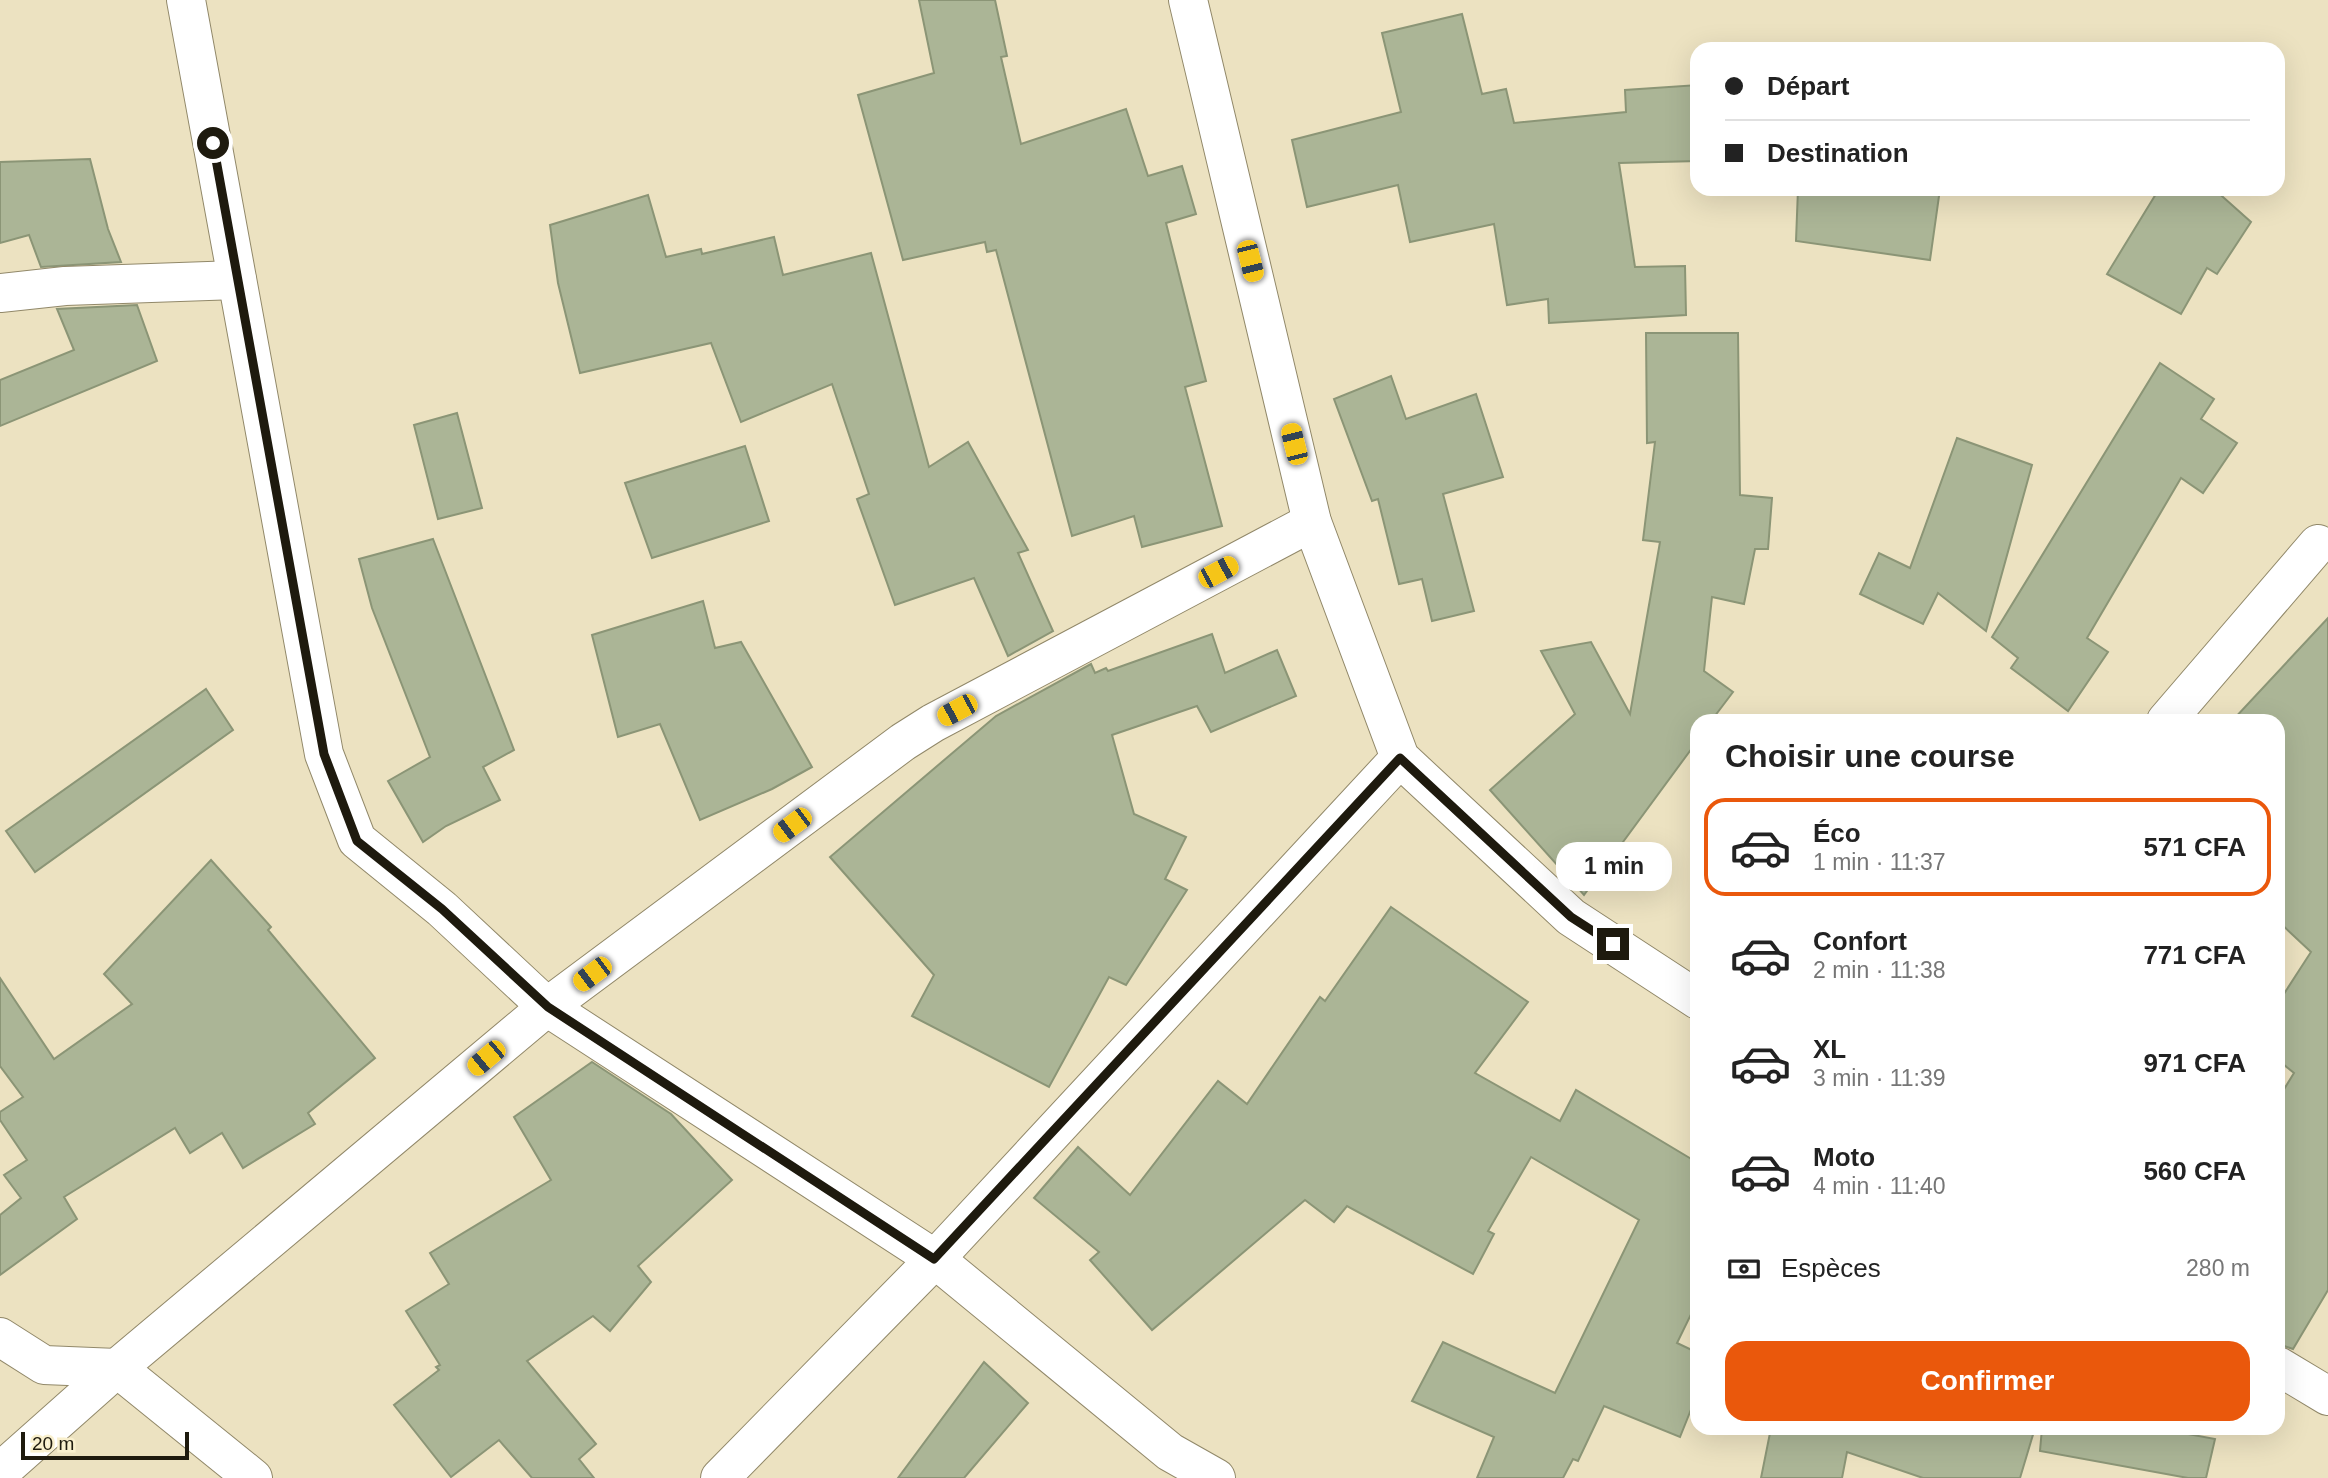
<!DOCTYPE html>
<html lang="fr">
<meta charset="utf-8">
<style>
body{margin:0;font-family:Arial,sans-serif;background:#f6f6f6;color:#222;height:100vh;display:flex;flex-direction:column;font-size:26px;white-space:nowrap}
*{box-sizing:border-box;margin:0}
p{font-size:23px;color:#767676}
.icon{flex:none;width:38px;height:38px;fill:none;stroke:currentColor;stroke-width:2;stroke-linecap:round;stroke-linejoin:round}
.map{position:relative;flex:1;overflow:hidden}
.side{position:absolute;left:1690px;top:714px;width:595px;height:721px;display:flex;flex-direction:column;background:#fff;border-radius:21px;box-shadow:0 7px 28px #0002}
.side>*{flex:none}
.banner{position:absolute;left:1690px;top:42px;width:595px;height:154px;border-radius:21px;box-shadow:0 7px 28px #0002;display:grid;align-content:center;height:154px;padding:0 35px;background:#fff}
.scale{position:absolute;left:21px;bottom:18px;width:168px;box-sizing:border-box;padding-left:7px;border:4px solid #1e1a0e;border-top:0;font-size:19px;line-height:24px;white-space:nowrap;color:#1e1a0e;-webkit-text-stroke:5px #f9f0ce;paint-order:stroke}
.end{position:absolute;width:32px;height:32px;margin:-16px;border:9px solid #1e1a0e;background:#fff;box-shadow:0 0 0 4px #fff}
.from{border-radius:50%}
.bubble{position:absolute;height:49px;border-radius:21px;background:#fff;box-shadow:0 7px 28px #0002;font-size:23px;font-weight:700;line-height:49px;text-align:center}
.car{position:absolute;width:21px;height:42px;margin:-21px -10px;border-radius:9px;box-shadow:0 0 5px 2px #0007;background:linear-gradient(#f5c518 24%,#345 0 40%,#f5c518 0 76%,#345 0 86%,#f5c518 0)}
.banner b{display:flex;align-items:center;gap:24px;height:66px;font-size:26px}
.banner b+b{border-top:2px solid #e0e0e0}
.banner i{width:18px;height:18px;background:#222}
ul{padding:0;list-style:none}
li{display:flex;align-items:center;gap:21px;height:98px;margin:0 14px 10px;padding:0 21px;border:4px solid transparent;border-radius:21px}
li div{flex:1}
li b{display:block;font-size:26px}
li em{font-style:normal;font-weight:700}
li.active{border-color:#ea580c}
li>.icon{width:63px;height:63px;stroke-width:1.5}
h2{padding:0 35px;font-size:32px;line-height:84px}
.pay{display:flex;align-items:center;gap:18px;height:77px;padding:0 35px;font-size:26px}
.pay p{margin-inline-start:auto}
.cta{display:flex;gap:14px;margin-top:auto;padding:14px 35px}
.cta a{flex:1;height:80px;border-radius:21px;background:#ea580c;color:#fff;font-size:28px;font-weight:700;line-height:80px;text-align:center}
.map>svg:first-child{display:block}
</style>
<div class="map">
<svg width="2328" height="1478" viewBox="0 0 2328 1478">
<rect width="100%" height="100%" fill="#ece2c1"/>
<g fill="#abb596" stroke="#8b9576" stroke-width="2">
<path d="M919 0H995L1007 56 1001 57 1021 144 1126 109 1148 176 1182 166 1196 214 1166 223 1206 381 1185 387 1222 526 1142 547 1134 516 1072 536 996 250 987 252 985 242 903 260 858 95 934 73Z"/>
<path d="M1462 14 1482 94 1506 89 1514 123 1626 112 1625 90 1698 85V161L1619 163 1635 267 1685 266 1686 315 1549 323 1548 299 1507 305 1494 224 1410 242 1398 185 1307 207 1292 140 1401 112 1382 33Z"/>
<path d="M90 159 108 229 121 262 41 267 29 235 0 243V162Z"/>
<path d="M1798 189H1940L1930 260 1796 241Z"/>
<path d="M2159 189H2214L2251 222 2217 274 2207 268 2181 314 2107 274Z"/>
<path d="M648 195 666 257 701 249 702 254 774 237 783 275 871 253 929 467 968 442 1028 550 1018 553 1053 631 1008 656 974 578 895 605 857 499 869 494 832 384 741 422 711 343 580 373 558 283 550 225Z"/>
<path d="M137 305 157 361 0 426V380L74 350 57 309Z"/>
<path d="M1646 333H1738L1740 495 1772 498 1768 549H1755L1744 604 1712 597 1704 671 1733 692 1711 721H1698V740L1584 895 1490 790 1575 714 1541 651 1591 642 1630 714 1660 542 1643 540 1655 442 1647 443Z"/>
<path d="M2160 363 2214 399 2201 419 2237 443 2203 493 2181 478 2087 638 2108 652 2068 711 2011 668 2018 658 1992 637Z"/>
<path d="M1391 376 1406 419 1476 394 1503 477 1443 494 1474 611 1432 621 1422 579 1399 584 1378 499 1372 501 1334 399Z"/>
<path d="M457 413 482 508 438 519 414 425Z"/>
<path d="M1957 438 2032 465 1986 631 1938 593 1923 624 1860 594 1879 553 1910 568Z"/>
<path d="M745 446 769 521 652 558 625 483Z"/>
<path d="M433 539 514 750 483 767 500 800 446 826 423 842 388 781 430 757 372 608 359 559Z"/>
<path d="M703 601 715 648 741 642 812 767 772 789 700 820 660 724 618 737 592 635Z"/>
<path d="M2328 618V1290L2293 1349 2278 1344V1099L2294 1073 2278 1060V1003L2311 952 2278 921V721H2232Z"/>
<path d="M1212 634 1225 673 1277 650 1296 696 1211 732 1197 706 1112 735 1134 814 1186 837 1165 879 1187 890 1126 985 1109 977 1049 1087 912 1016 934 975 830 857 996 716 1091 664 1095 673 1106 668 1108 671Z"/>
<path d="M206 689 233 730 35 872 6 831Z"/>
<path d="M211 860 271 927 268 930 375 1058 308 1113 315 1124 243 1168 222 1133 190 1153 175 1128 64 1197 77 1219 0 1275V1215L21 1198 4 1175 27 1160 0 1120V1112L23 1097 0 1066V978L54 1059 132 1004 104 974Z"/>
<path d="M1391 907 1528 1002 1475 1073 1560 1121 1576 1090 1698 1163V1300L1677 1343 1698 1353V1392L1680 1437 1604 1406 1578 1461 1573 1459 1563 1478H1477L1494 1437 1412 1401 1443 1342 1555 1393 1639 1220 1531 1157 1488 1231 1494 1234 1473 1274 1347 1206 1334 1222 1305 1200 1152 1330 1090 1260 1099 1252 1034 1198 1078 1147 1130 1195 1218 1081 1247 1104 1320 997 1325 1001Z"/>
<path d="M592 1062 671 1114 732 1180 638 1266 651 1282 610 1331 593 1316 527 1361 596 1444 579 1459 594 1478H532L499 1440 451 1477 394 1405 439 1370 436 1367 440 1365 406 1311 449 1284 430 1253 551 1180 514 1117Z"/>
<path d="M984 1362 1028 1403 964 1478H898Z"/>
<path d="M1771 1428H2035L2020 1478H1923L1847 1452 1842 1478H1761Z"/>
<path d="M2042 1428H2156L2215 1439 2206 1478H2188L2040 1451Z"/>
</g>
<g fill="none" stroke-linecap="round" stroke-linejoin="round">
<g stroke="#918869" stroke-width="40">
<g id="street">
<path d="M186 0 324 754 357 840 442 909 547 1007 935 1259 1170 1452 1216 1478"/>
<path d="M1188 0 1312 522 1400 758 1571 917 1698 1000"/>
<path d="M0 293 65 286 237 280"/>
<path d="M2166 721 2318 544"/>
<path d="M0 1337 44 1365 117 1368 253 1478"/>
<path d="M2278 1366 2328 1396"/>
<path d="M0 1472 117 1368 547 1007 903 742 933 723 1312 522"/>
<path d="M720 1478 935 1259 1400 758"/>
</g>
</g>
<use href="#street" stroke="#fff" stroke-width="38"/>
</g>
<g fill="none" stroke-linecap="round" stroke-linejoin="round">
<path stroke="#1e1a0e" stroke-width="9" d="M213 143 324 754 357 841 442 909 548 1007 934 1259 1400 758 1571 917 1613 944"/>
</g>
</svg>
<div class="scale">20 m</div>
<i class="end from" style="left:213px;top:143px"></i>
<i class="end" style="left:1613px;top:944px"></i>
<div class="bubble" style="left:1556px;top:842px;width:116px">1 min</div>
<i class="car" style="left:1250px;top:261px;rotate:166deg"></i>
<i class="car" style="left:1294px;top:444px;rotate:346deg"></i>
<i class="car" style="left:1218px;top:572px;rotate:62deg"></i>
<i class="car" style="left:957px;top:710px;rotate:242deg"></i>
<i class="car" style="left:792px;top:825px;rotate:233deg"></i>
<i class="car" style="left:592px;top:974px;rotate:233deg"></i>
<i class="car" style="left:486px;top:1058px;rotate:230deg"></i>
<div class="banner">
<b><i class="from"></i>Départ</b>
<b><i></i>Destination</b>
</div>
<section class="side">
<h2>Choisir une course</h2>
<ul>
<li class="active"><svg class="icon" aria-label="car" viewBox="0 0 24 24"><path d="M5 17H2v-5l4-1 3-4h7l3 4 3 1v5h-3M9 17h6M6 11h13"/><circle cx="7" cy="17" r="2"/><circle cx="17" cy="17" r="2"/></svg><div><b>Éco</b><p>1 min · 11:37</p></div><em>571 CFA</em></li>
<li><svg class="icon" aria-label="car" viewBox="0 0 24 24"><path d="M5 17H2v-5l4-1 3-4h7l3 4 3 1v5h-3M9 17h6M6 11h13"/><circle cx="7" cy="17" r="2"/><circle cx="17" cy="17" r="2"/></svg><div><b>Confort</b><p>2 min · 11:38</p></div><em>771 CFA</em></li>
<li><svg class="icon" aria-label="car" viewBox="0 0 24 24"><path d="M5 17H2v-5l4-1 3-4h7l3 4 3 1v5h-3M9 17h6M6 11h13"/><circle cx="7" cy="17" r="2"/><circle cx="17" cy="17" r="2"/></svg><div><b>XL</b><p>3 min · 11:39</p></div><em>971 CFA</em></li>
<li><svg class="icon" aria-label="car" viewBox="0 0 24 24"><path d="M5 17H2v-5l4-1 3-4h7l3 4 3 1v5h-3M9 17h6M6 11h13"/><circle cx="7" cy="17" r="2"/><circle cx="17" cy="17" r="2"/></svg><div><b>Moto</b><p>4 min · 11:40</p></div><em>560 CFA</em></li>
</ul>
<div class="pay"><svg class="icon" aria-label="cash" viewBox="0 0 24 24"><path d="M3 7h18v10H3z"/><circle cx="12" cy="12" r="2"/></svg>Espèces<p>280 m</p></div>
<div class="cta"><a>Confirmer</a></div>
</section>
</div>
